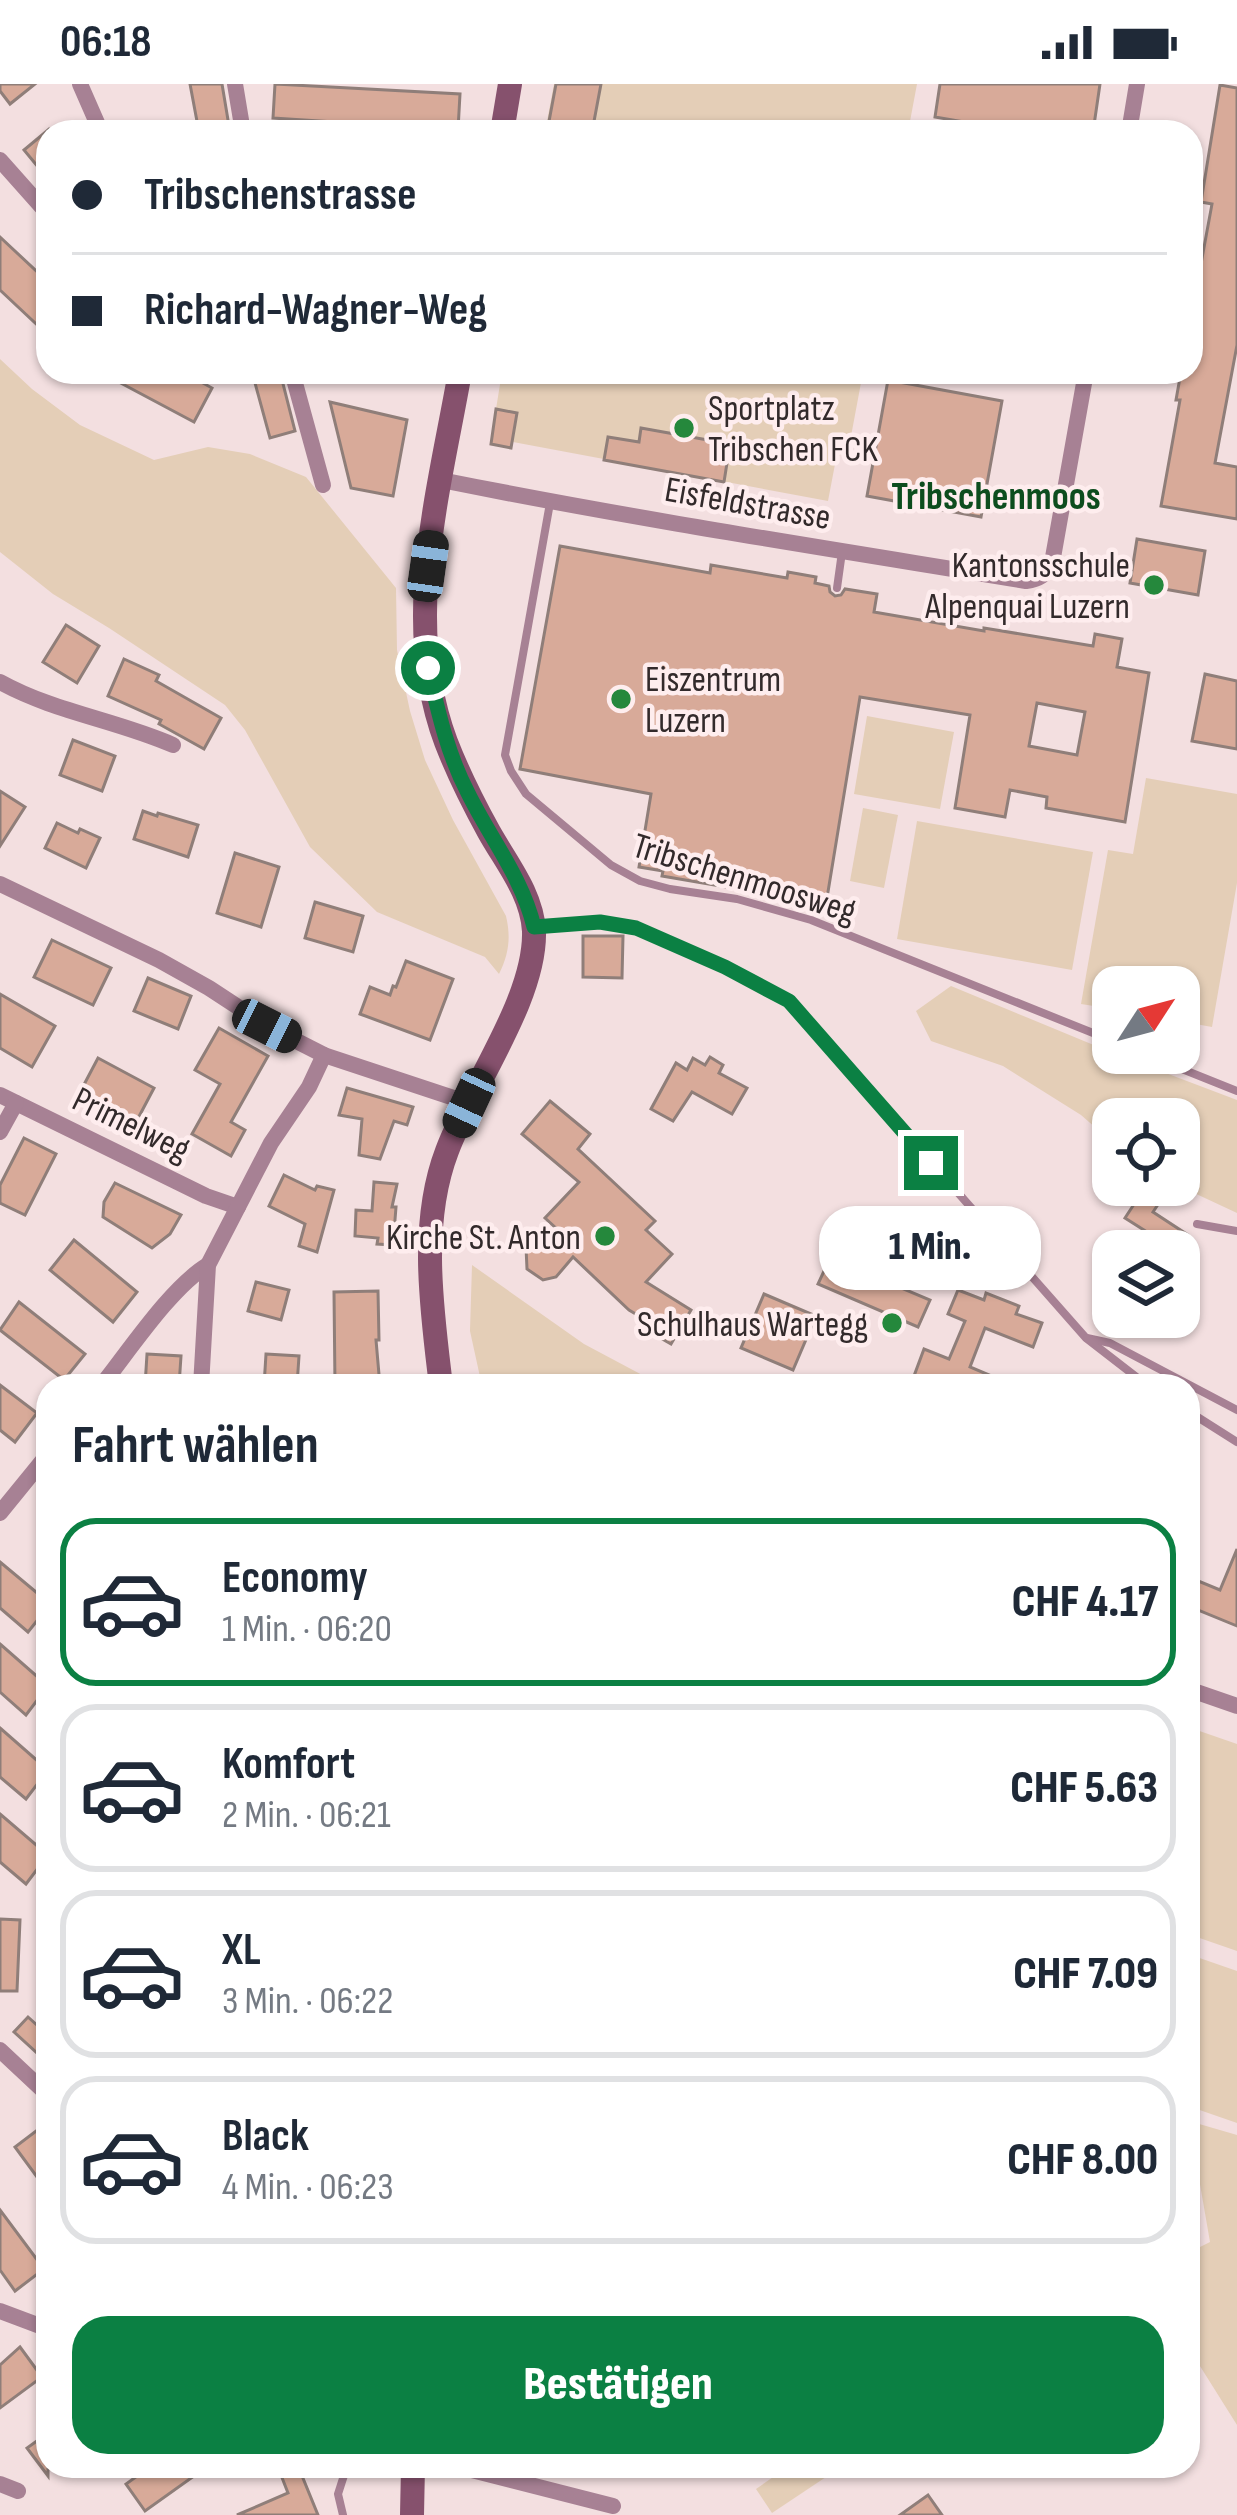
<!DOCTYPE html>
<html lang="de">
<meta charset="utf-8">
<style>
body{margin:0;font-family:"Sofia Sans Condensed",sans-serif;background:#f2f2f3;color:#1f2937;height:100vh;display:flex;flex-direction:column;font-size:45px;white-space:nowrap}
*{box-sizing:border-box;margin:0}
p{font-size:39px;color:#747a83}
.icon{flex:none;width:66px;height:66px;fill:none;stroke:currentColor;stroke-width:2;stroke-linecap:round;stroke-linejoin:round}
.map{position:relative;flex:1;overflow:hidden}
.side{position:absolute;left:36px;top:1290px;width:1164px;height:1104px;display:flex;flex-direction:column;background:#fff;border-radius:36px;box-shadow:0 3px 9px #0004}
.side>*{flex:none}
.banner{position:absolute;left:36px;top:36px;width:1167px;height:264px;border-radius:36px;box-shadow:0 3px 9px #0004;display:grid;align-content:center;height:264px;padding:0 36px;background:#fff}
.needle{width:78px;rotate:54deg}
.tools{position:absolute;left:1092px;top:882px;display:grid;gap:24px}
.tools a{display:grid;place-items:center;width:108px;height:108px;border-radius:24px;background:#fff;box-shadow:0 3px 9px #0004;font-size:60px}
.end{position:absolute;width:54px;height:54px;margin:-27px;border:15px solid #0b8043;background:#fff;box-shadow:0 0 0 6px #fff}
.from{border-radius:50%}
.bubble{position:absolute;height:84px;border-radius:36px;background:#fff;box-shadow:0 3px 9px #0004;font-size:39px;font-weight:800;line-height:84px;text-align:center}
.car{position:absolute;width:36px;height:72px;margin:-36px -18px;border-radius:15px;box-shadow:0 0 9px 3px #0007;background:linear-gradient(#222 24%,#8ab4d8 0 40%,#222 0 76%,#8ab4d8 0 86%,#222 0)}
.banner b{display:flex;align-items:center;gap:42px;height:114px;font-size:45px}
.banner b+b{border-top:3px solid #e0e1e3}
.banner i{width:30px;height:30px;background:#1f2937}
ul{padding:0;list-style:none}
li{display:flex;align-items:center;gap:36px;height:168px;margin:0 24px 18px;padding:0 12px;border:6px solid #e0e1e3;border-radius:36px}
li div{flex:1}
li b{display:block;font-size:45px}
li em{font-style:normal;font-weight:800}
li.current{border-color:#0b8043}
li>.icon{width:108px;height:108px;stroke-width:1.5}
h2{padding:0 36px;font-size:54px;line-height:144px}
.button{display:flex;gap:24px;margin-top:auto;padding:24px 36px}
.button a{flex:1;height:138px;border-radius:36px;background:#0b8043;color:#fff;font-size:48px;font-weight:800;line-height:138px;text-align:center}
.status{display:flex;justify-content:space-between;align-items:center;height:84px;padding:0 60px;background:#fff;direction:ltr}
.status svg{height:33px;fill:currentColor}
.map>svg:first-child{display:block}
</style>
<div class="status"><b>06:18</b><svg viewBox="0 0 49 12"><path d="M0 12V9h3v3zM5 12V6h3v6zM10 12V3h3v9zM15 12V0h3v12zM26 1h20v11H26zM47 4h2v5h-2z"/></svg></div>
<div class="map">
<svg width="1237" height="2431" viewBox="0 0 1237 2431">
<rect width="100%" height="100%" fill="#f3dfe0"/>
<g fill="#e4ceb7">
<path d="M554 0H917L908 48H545Z"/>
<path d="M0 275 32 305 80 341 154 376 208 363 250 370 306 393 396 504 397 566 410 627 425 676 453 736 506 832C511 853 509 870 499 890L485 873 377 828 310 763 245 646 225 621 109 544 53 510 0 468Z"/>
<path d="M502 288H863L849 363 836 375 828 417 513 358 518 330 496 325Z"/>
<path d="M867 632 954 648 940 725 854 710Z"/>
<path d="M1146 694 1237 710V799L1212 943 1179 937V903H1113V925L1081 920 1108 766 1133 770Z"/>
<path d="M863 724 898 731 884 804 850 797Z"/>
<path d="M917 737 1093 768 1072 886 897 855Z"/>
<path d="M951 902 1113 969 1237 1016V1129L1177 1101 1179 1035H1113V1059L1081 1031 1003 982 931 957 916 927Z"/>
<path d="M472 1181 584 1260 646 1293 642 1302H482L470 1247Z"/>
<path d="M1188 1643 1237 1660V1867L1188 1850Z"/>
<path d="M1188 1870 1237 1887V2039L1188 2022Z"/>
<path d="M1189 2037 1237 2051V2341L1188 2263V2169L1210 2158Z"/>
<path d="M789 2382H827L832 2389 772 2429 756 2405Z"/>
</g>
<g fill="#d8aa99" stroke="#8f7e79" stroke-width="3" fill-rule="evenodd">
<path d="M0 0H35L10 20 0 7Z"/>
<path d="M190 0H222L230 48H199Z"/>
<path d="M275 0 460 10 458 46 273 34Z"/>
<path d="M556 0H601L592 48H547Z"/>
<path d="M940 0H1100L1093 48H1023L935 33Z"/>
<path d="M1220 1 1237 4V261L1215 379 1237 383V435L1161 422 1180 316H1176L1181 288H1191V234L1212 120 1201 118Z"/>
<path d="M48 46V95L24 66Z"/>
<path d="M0 153 48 198V251L0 206Z"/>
<path d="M100 288H183L212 304 194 338Z"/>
<path d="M252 288H280L295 347 270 354Z"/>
<path d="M888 296 1002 317 981 433 867 412Z"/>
<path d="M330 318 407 336 393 412 351 404Z"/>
<path d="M496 325 517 329 511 364 491 360Z"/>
<path d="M641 344 730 360 724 398 604 376 608 353 639 358Z"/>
<path d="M1137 455 1205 467 1198 511 1130 499Z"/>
<path d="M560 462 710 489 711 481 787 494 788 488 816 493 815 499 829 502 830 508 835 512 841 511 845 505 877 510 874 528 984 547V544L1093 562 1095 550 1122 555 1117 583 1149 589 1125 738 1046 724 1047 713 1010 706 1005 733 955 724 970 631 860 613 826 820 662 792 663 787 639 783 651 710 520 685ZM1037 619 1085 628 1077 671 1029 662Z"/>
<path d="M66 541 99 562 77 599 43 578Z"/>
<path d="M124 575 159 591 156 597 221 634 204 665 159 640 161 636 108 612Z"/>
<path d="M1205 590 1237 597V665L1192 657Z"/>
<path d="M73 656 115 672 102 707 60 691Z"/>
<path d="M0 707 25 723 0 762Z"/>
<path d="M143 727 157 732 158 729 198 741 188 773 134 755Z"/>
<path d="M57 739 78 749 80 745 100 754 86 784 45 764Z"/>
<path d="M235 769 279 783 261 843 217 829Z"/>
<path d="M315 818 363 832 353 868 305 854Z"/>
<path d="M583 852H623L622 894 583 893Z"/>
<path d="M52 856 111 884 93 921 34 893Z"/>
<path d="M406 877 453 895 430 956 360 930 370 903 390 911 393 902 396 903Z"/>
<path d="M148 894 191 912 178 945 134 927Z"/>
<path d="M0 910 55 942 32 983 0 964Z"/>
<path d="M219 944 268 972 231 1038 245 1046 231 1072 192 1050 220 1000 195 986Z"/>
<path d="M710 973 723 981 719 989 747 1004 732 1030 692 1008 673 1037 651 1025 676 979 687 986 693 974 705 981Z"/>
<path d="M98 974 154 1004 134 1042 78 1012Z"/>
<path d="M347 1004 413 1023 407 1041 394 1037 380 1075 359 1071 362 1035 339 1031Z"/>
<path d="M550 1017 590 1050 578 1065 655 1137 646 1146 672 1170 646 1198 691 1226 671 1260 657 1252 661 1245 629 1226 573 1173 556 1193 543 1196 527 1185 526 1163 532 1156 570 1157 545 1134 579 1098 522 1050Z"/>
<path d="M24 1054 56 1070 25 1131 0 1119V1101Z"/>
<path d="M284 1091 315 1106 317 1102 334 1106 317 1168 299 1162 305 1140 269 1122Z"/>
<path d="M374 1098 397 1100 392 1123H396L393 1161 377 1160 378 1154 355 1152 356 1126 372 1127Z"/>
<path d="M115 1099 181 1131 170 1150 152 1164 103 1133 104 1118Z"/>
<path d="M1144 1105 1161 1116 1153 1128 1188 1151 1177 1167 1125 1134Z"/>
<path d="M74 1156 137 1208 113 1238 50 1186Z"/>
<path d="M830 1174 930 1216 918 1243 818 1200Z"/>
<path d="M256 1198 289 1206 281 1236 248 1227Z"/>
<path d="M958 1206 984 1216 986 1209 1019 1222 1016 1230 1042 1239 1033 1263 985 1244 970 1283 1015 1302H940L914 1292 924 1265 949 1275 965 1237 948 1230Z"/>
<path d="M378 1207 379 1256H376L380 1302H335L334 1208Z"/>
<path d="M764 1210 816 1232 793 1286 741 1264Z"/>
<path d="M19 1218 85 1270 64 1296 0 1246Z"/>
<path d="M147 1270 181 1272 179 1302H145Z"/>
<path d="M266 1270 299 1272 297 1302H264Z"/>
<path d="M0 1301 37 1329 15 1358 0 1346Z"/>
<path d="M1237 1465V1542L1188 1522 1196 1496 1220 1506Z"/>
<path d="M0 1478 48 1518V1523L28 1548 0 1524Z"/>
<path d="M0 1560 48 1602 26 1631 0 1608Z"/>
<path d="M0 1644 48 1686 26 1715 0 1693Z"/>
<path d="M0 1730 48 1771 26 1800 0 1778Z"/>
<path d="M0 1835 20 1836 17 1907H0Z"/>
<path d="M28 1933 48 1951V1979L14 1948Z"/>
<path d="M48 2038V2108L15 2063Z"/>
<path d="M0 2126 44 2185 15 2207 0 2186Z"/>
<path d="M20 2263 42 2293 0 2324V2281Z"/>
<path d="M48 2349V2392L27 2364Z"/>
<path d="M151 2382H208L145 2427 126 2400Z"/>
<path d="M290 2382H298L318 2431H237L288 2409 279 2386Z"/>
<path d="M928 2411 942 2431H900Z"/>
</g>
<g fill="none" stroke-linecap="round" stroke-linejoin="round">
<g stroke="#a78194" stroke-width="8">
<path d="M550 419 505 671 511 687 526 710 611 781 640 797 670 805 737 815 811 836 1113 957"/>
<path d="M837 504 842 468"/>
<path d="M538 843C559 841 583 837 605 839 664 845 736 889 789 917L1086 1254 1148 1302"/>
<path d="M1142 969 1237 1007"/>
<path d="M1197 1140 1237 1147"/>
<path d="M1087 1254 1110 1259 1237 1326"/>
<path d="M1188 1327 1237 1358"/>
<path d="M343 2431 338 2410 347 2382"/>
</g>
<g stroke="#a78194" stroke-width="16">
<path d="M80 0 101 48"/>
<path d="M235 0 243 48"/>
<path d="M1129 48 1137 0"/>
<path d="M0 76 48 130"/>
<path d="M292 288 323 401"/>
<path d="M441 396C635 435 831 465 1026 497 1039 495 1046 491 1052 479L1086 288"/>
<path d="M0 598C54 628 116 636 173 661"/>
<path d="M0 800 159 876 209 904 267 942 324 971 469 1019"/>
<path d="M0 1011 206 1112 238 1123"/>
<path d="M0 1048 16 1019"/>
<path d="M101 1302C129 1267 171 1203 208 1181"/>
<path d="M201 1302 208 1181 271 1059 309 1003 324 971"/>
<path d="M0 1429 48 1370"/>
<path d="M1188 1605 1237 1622"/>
<path d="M0 1966 48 2011"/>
<path d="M0 2227 48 2245"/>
<path d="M456 2382 613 2422"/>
<path d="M0 2400 18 2407"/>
</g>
<g stroke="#86516d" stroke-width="24">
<path d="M502 48 510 0"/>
<path d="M441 1302C432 1226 419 1140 447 1067 471 1002 536 915 534 847 532 810 507 780 489 748 473 719 458 689 446 658 401 539 439 408 460 288"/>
<path d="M412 2431 413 2382"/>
</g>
</g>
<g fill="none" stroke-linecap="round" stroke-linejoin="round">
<path stroke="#0b8043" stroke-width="15" d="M428 584C438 627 447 669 468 709 490 754 522 793 534 843L600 838 636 844 725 883 789 917 931 1079"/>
</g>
<g fill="#25883c" stroke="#feedee" stroke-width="4.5">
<circle cx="684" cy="344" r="12"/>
<circle cx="1154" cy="501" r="12"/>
<circle cx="621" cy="615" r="12"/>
<circle cx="605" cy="1152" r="12"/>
<circle cx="892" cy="1239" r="12"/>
</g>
<g text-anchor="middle" stroke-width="9" stroke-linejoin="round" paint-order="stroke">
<g font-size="36" fill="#322a2b" stroke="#feedee" text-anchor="end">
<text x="708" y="336" text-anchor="start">Sportplatz<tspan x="708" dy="41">Tribschen FCK</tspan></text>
<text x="1130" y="493">Kantonsschule<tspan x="1130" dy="41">Alpenquai Luzern</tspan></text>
<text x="645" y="607" text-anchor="start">Eiszentrum<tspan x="645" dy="41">Luzern</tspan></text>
<text x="581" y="1165">Kirche St. Anton</text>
<text x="868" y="1252">Schulhaus Wartegg</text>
</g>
<g font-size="36" fill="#322a2b" stroke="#feedee">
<text transform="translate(748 418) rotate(10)" y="13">Eisfeldstrasse</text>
<text transform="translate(745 793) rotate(17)" y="13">Tribschenmoosweg</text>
<text transform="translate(132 1039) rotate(26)" y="13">Primelweg</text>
</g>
<g font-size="39" font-weight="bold" fill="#0d4d1e" stroke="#feedee">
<text x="996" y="425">Tribschenmoos</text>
</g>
</g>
</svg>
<div class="tools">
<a><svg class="needle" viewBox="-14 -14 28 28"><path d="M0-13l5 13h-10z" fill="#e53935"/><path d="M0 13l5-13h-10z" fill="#747a83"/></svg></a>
<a><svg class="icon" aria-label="locate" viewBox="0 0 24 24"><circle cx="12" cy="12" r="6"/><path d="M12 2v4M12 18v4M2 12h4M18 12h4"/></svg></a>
<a><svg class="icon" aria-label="layers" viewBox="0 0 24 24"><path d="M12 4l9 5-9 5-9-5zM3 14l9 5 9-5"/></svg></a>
</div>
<i class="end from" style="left:428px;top:584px"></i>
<i class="end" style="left:931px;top:1079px"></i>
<div class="bubble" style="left:819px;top:1122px;width:222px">1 Min.</div>
<i class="car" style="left:428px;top:482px;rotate:8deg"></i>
<i class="car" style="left:267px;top:942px;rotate:117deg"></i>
<i class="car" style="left:469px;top:1019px;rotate:205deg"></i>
<div class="banner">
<b><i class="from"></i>Tribschenstrasse</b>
<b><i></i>Richard-Wagner-Weg</b>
</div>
<section class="side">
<h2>Fahrt wählen</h2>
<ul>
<li class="current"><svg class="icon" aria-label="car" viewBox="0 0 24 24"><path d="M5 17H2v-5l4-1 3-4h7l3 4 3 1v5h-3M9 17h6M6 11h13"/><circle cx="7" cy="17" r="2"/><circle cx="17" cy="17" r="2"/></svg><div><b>Economy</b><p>1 Min. · 06:20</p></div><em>CHF 4.17</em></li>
<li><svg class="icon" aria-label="car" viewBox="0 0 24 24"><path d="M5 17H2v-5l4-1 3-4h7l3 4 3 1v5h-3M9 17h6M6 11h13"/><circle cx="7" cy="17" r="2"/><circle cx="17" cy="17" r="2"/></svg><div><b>Komfort</b><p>2 Min. · 06:21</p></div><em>CHF 5.63</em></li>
<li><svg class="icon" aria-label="car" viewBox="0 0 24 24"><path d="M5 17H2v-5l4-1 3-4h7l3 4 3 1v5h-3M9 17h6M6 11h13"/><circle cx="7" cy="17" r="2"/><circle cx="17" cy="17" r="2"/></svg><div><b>XL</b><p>3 Min. · 06:22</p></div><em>CHF 7.09</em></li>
<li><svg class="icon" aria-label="car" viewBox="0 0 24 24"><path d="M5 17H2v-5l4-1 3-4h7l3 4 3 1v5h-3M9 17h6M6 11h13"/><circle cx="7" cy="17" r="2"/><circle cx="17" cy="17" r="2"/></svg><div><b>Black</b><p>4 Min. · 06:23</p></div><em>CHF 8.00</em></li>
</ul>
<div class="button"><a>Bestätigen</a></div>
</section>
</div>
